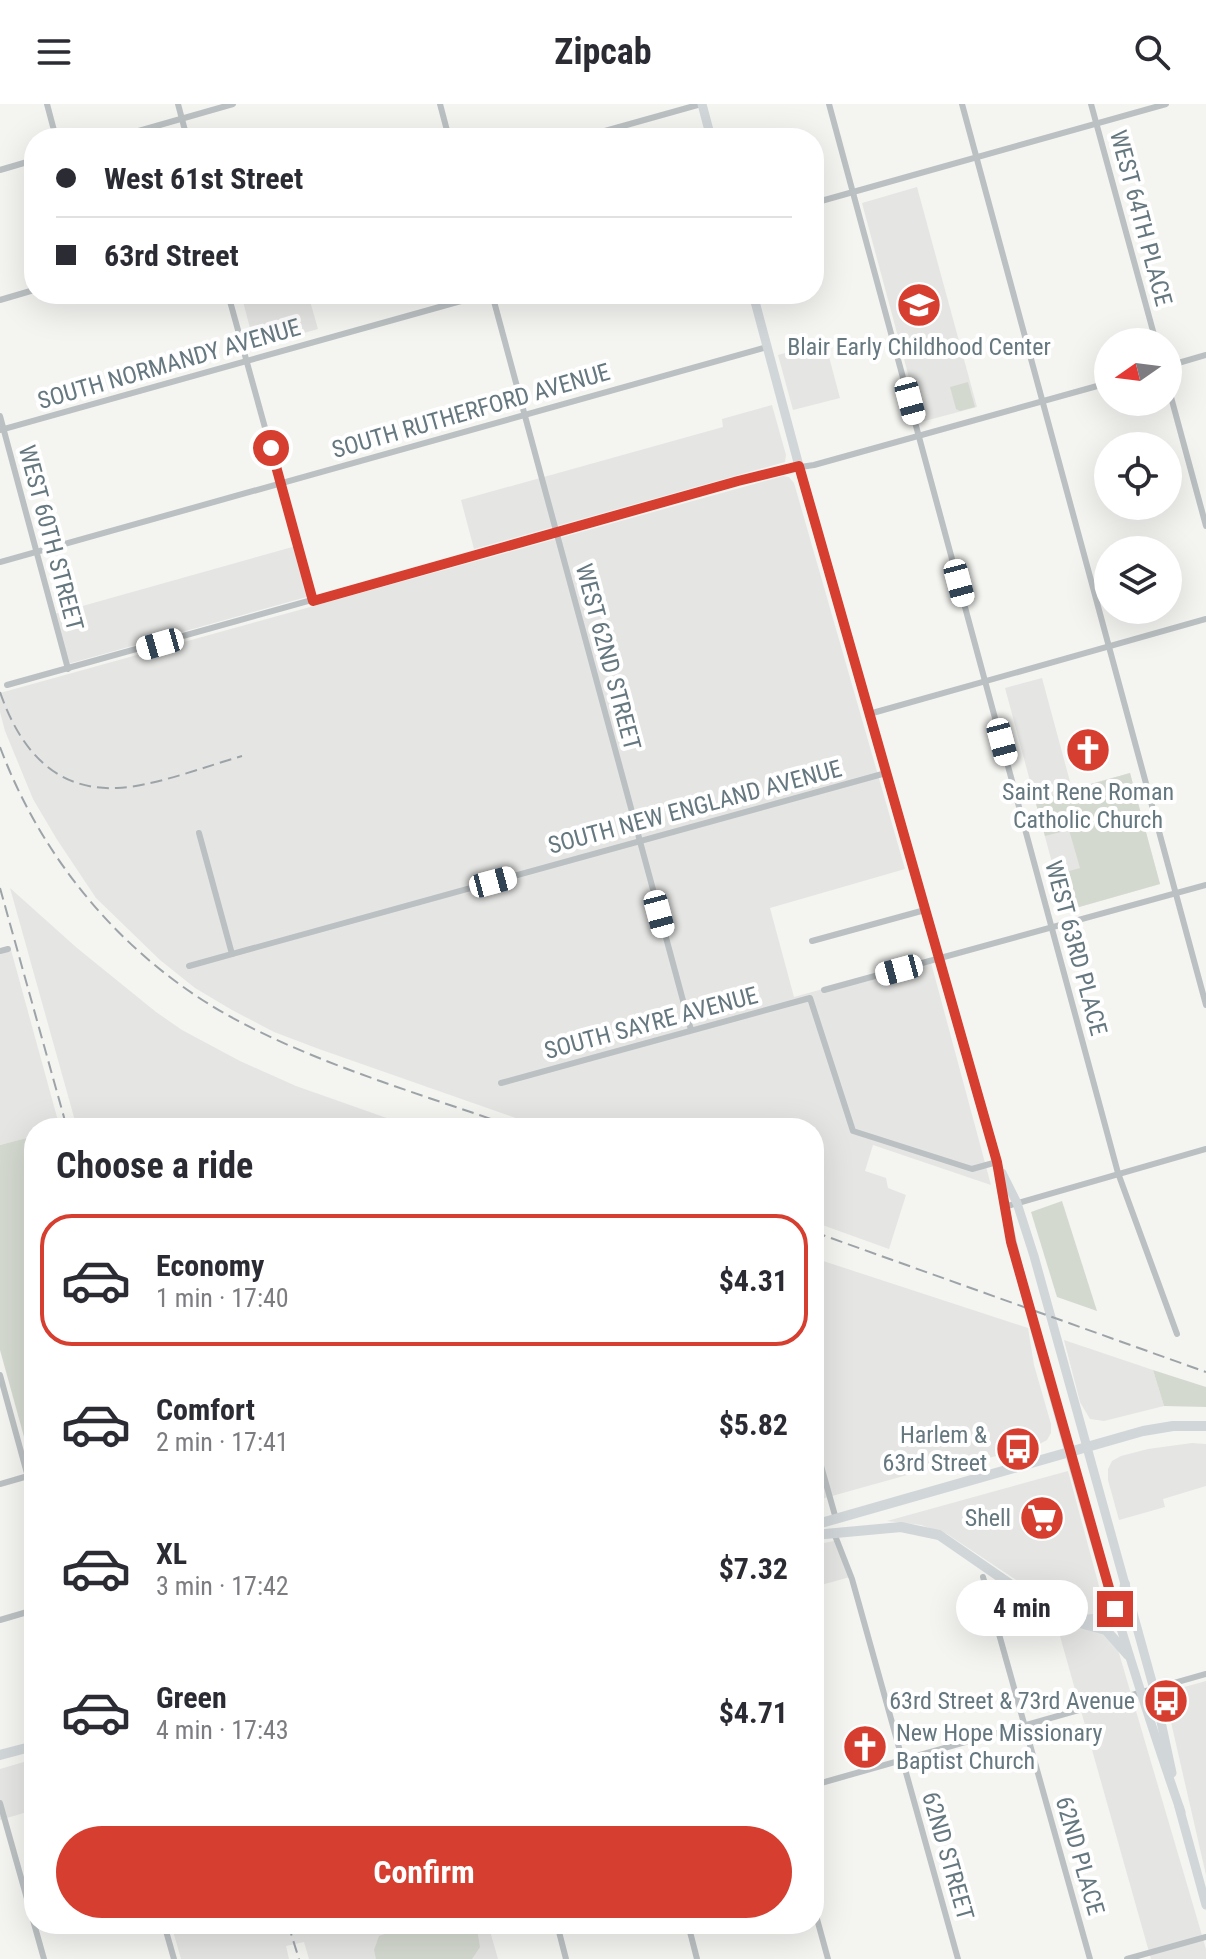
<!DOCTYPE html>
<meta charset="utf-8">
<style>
body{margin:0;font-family:"Roboto Condensed",sans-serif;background:#f7f7f7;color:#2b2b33;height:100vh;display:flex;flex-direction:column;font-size:30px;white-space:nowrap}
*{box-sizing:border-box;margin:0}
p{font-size:26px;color:#7c7c81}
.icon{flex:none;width:44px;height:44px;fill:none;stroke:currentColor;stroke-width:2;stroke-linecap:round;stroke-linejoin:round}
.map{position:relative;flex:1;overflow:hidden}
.panel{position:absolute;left:24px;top:1014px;width:800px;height:816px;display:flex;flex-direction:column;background:#fff;border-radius:32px;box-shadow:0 8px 32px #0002}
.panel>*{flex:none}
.guide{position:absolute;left:24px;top:24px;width:800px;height:176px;border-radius:32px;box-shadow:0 8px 32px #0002;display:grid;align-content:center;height:176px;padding:0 32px;background:#fff}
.needle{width:52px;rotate:256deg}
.fabs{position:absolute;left:1094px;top:224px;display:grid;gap:16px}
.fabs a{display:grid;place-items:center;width:88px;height:88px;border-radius:50%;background:#fff;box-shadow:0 8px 32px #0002;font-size:40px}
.end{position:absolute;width:36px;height:36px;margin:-18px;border:10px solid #d63e2f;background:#fff;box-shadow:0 0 0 4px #fff}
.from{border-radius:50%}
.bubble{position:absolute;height:56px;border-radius:28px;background:#fff;box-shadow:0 8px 32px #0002;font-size:26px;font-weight:700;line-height:56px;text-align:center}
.car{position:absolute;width:24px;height:48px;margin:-24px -12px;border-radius:10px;box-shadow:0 0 6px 2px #0007;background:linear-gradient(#fff 24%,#345 0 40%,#fff 0 76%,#345 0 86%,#fff 0)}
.guide b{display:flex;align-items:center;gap:28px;height:76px;font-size:30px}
.guide b+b{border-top:2px solid #e1e1e2}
.guide i{width:20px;height:20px;background:#2b2b33}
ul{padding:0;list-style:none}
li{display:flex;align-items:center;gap:24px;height:132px;margin:0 16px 12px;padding:0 16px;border:4px solid transparent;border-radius:32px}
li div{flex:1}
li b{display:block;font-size:30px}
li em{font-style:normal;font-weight:700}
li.selected{border-color:#d63e2f}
li>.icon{width:72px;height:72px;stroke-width:1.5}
h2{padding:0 32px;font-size:36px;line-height:96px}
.primary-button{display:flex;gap:16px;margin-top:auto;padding:16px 32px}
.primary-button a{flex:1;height:92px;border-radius:48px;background:#d63e2f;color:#fff;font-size:32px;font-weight:700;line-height:92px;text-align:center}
header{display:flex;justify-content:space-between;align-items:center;height:104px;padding:0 32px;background:#fff;font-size:36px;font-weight:700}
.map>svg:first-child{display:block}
</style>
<header><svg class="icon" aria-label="menu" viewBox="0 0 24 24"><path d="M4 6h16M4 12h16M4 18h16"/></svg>Zipcab<svg class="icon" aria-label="search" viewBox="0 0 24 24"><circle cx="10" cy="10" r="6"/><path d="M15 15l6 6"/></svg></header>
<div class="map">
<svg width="1206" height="1855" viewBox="0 0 1206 1855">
<rect width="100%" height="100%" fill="#f4f4f1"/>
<g fill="#e5e5e4">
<path d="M917 83 977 303 921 318 862 99Z"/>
<path d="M241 190H308L318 225 255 243Z"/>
<path d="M825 238 840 294 793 306 778 251Z"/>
<path d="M772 301 786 351 785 358 474 445 461 396 723 323 722 315Z"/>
<path d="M783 372 789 373 794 379 905 765 770 804 794 893 930 855 991 1081 873 1041 865 1067 886 1074 888 1084 906 1091 889 1145 814 1118V1024H544L319 945 274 928 232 906 195 884 160 856 96 794 56 734 33 695 5 627 0 608V589Z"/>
<path d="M296 442 310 492 68 560 54 510Z"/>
<path d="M1042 574 1072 685 1130 669 1160 780 1065 807 1005 584Z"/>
<path d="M10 784 77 844 156 908 182 926 240 957 296 982 415 1024H77Z"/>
<path d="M11 846 60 1024H34V1032L0 1041V849Z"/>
<path d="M814 1154 1028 1224 1034 1261 1051 1320V1329L1047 1336 1036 1342 937 1367 936 1363 814 1397Z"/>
<path d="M1064 1236 1153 1266 1164 1302 1104 1317 1090 1315 1080 1298Z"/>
<path d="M1192 1339 1206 1340V1382L1163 1395 1165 1403 1119 1416 1108 1376V1365L1112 1357 1121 1352 1148 1345Z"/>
<path d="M1068 1367 1106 1508 1091 1512 1064 1508 947 1430 921 1421 887 1417Z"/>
<path d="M839 1436 850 1473 814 1483V1441Z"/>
<path d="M1056 1518 1100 1526 1116 1539 1206 1845V1855H1151Z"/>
<path d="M1206 1577V1771L1165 1592 1170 1587Z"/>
<path d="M34 1655V1706L0 1716V1665Z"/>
<path d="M171 1820H488L498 1855H309L304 1838 286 1842 289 1855H181Z"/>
</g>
<g fill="#d4d9d0">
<path d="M968 278 975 303 960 307 956 305 950 283Z"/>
<path d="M1130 669 1160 780 1065 807 1055 771 1080 764 1069 726 1045 732 1035 696Z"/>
<path d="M34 1032V1369L0 1246V1041Z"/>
<path d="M1062 1097 1097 1207 1057 1193 1031 1108Z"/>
<path d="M1153 1266 1206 1283V1303L1164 1302Z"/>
<path d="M412 1820H476L480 1843 472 1855H376L374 1846 379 1832Z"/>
</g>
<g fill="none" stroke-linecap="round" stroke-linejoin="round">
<g stroke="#bbc0c2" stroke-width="6">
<path d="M47 0 56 34"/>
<path d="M178 0 187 34"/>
<path d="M440 0 449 34"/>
<path d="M829 0 1118 1069 1177 1230"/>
<path d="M962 0 1206 901"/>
<path d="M1091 0 1156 238"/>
<path d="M114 34 233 0"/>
<path d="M580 34 701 0"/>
<path d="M0 66 34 56"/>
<path d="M814 99 1166 0"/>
<path d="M228 190 313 497"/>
<path d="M492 190 691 926"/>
<path d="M0 196 34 186"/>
<path d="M1168 262 1206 251"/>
<path d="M1168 282 1206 422"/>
<path d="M0 312 68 565"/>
<path d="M0 326 486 190"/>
<path d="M0 458 767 243"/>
<path d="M7 581 738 377 787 365 814 361 1108 279"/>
<path d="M869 610 1206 515"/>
<path d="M199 729 232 850"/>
<path d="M812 837 925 806"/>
<path d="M0 847 8 845"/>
<path d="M189 862 886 669"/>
<path d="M824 886 1206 781"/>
<path d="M501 979 810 894 853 1027 972 1065 997 1058"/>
<path d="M1004 1103 1206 1045"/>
<path d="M0 1271 34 1395"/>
<path d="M814 1337 836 1415"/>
<path d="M0 1380 28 1372"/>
<path d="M834 1429 852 1475 958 1855"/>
<path d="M983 1473 1090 1855"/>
<path d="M0 1516 34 1506"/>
<path d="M814 1681 1206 1570"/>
<path d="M0 1699 44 1855"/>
<path d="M814 1804 828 1855"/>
<path d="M164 1820 174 1855"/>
<path d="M557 1820 566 1855"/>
<path d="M688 1820 697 1855"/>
<path d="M1127 1855 1206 1833"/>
</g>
<g stroke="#d1d6d9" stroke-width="9">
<path d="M702 0 711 34"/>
<path d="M753 190 799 362 997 1058C1009 1141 1034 1220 1056 1301 1094 1438 1134 1574 1181 1708"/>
<path d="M1002 1069 1017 1099 1034 1152 1154 1585 1172 1669"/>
<path d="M1179 1703 1206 1801"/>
</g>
<g stroke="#d1d6d9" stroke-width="10">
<path d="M814 1421 1143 1327 1173 1322H1206"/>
<path d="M814 1431 901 1423 939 1431 1052 1509 1061 1514 1106 1526 1128 1551"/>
<path d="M1086 1516C1109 1514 1123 1503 1125 1480"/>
<path d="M0 1651 34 1642"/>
</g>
<g stroke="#9da4a8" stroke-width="2" stroke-dasharray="12 6" stroke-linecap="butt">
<path d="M0 588C19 643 53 687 117 684 152 683 207 662 242 652"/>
<path d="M0 643C44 761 131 862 244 920 327 963 429 993 517 1024"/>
<path d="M0 784 67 1024"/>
<path d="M814 1128 1206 1268"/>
<path d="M288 1820 299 1855"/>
</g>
</g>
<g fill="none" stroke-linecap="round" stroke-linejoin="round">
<path stroke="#d63e2f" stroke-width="10" d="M271 344 313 497 738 377 799 362 997 1058 1011 1138 1115 1505"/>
</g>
<defs>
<g id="school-disc" transform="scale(2.3)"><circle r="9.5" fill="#d63e2f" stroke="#fff"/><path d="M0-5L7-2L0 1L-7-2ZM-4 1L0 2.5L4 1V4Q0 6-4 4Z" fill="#fff"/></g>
<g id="church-disc" transform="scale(2.3)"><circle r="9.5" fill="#d63e2f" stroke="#fff"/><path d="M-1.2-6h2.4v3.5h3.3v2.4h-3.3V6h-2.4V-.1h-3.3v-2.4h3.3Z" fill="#fff"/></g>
<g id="bus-disc" transform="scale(2.3)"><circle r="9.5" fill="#d63e2f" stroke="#fff"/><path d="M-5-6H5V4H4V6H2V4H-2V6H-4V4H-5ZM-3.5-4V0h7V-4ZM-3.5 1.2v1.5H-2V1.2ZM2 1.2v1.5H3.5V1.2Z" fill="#fff"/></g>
<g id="supermarket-disc" transform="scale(2.3)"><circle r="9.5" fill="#d63e2f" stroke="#fff"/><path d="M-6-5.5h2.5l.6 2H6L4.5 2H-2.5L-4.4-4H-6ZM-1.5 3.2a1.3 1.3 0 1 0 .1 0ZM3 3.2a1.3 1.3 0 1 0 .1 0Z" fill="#fff"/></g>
</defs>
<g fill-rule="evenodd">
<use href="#school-disc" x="919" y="201"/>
<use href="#church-disc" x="1088" y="646"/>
<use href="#bus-disc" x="1018" y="1345"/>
<use href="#supermarket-disc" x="1042" y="1414"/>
<use href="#bus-disc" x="1166" y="1597"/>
<use href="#church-disc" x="865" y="1643"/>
</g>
<g text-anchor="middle" stroke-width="8" stroke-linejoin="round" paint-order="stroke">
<g font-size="24" fill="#65777f" stroke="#fff">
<text transform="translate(1141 114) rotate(75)" y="8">WEST 64TH PLACE</text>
<text transform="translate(169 260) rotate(-16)" y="8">SOUTH NORMANDY AVENUE</text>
<text transform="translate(471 307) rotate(-16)" y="8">SOUTH RUTHERFORD AVENUE</text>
<text transform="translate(51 434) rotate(75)" y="8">WEST 60TH STREET</text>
<text transform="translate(608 553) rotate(75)" y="8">WEST 62ND STREET</text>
<text transform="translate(695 703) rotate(-15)" y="8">SOUTH NEW ENGLAND AVENUE</text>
<text transform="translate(1076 844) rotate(75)" y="8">WEST 63RD PLACE</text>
<text transform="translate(651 919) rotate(-15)" y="8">SOUTH SAYRE AVENUE</text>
<text transform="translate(948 1752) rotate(74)" y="8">62ND STREET</text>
<text transform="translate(1080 1752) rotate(74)" y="8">62ND PLACE</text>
</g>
<g font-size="24" fill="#65777f" stroke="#fff" text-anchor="end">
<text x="919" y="251" text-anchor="middle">Blair Early Childhood Center</text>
<text x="1088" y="696" text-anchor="middle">Saint Rene Roman<tspan x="1088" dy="28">Catholic Church</tspan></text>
<text x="987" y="1339">Harlem &amp;<tspan x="987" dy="28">63rd Street</tspan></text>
<text x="1011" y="1422">Shell</text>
<text x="1135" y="1605">63rd Street &amp; 73rd Avenue</text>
<text x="896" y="1637" text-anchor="start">New Hope Missionary<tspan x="896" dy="28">Baptist Church</tspan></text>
</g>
</g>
</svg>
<div class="fabs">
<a><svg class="needle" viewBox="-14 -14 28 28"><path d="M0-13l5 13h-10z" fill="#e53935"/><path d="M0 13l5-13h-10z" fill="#7c7c81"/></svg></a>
<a><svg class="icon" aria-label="locate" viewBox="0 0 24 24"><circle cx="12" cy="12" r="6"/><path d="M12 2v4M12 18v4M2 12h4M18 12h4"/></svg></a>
<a><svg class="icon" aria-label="layers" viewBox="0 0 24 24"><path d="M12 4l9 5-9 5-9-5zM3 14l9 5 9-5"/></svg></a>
</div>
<i class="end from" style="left:271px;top:344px"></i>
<i class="end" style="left:1115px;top:1505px"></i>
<div class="bubble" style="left:956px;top:1476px;width:132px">4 min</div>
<i class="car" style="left:910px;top:297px;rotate:165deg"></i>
<i class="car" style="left:959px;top:479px;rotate:165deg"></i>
<i class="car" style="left:160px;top:540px;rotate:254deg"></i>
<i class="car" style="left:1002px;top:638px;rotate:165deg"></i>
<i class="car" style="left:493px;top:778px;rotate:75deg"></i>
<i class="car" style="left:659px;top:810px;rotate:165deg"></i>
<i class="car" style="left:899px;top:866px;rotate:255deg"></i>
<div class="guide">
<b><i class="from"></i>West 61st Street</b>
<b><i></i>63rd Street</b>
</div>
<section class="panel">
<h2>Choose a ride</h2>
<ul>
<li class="selected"><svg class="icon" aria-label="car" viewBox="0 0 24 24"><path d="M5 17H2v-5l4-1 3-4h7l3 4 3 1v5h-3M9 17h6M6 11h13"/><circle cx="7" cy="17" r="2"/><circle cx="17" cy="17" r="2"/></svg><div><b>Economy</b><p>1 min · 17:40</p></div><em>$4.31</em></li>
<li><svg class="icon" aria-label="car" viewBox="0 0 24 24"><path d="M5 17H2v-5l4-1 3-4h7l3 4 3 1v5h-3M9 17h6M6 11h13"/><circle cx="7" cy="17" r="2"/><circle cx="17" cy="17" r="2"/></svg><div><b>Comfort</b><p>2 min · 17:41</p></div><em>$5.82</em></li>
<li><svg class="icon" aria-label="car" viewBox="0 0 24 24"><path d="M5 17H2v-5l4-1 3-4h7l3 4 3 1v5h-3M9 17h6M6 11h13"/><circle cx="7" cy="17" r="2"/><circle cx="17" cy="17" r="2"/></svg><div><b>XL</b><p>3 min · 17:42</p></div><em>$7.32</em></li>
<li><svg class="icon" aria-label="car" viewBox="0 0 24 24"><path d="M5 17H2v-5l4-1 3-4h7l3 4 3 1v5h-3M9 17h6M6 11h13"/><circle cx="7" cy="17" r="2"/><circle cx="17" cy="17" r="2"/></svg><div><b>Green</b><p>4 min · 17:43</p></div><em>$4.71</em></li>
</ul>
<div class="primary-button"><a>Confirm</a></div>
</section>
</div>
